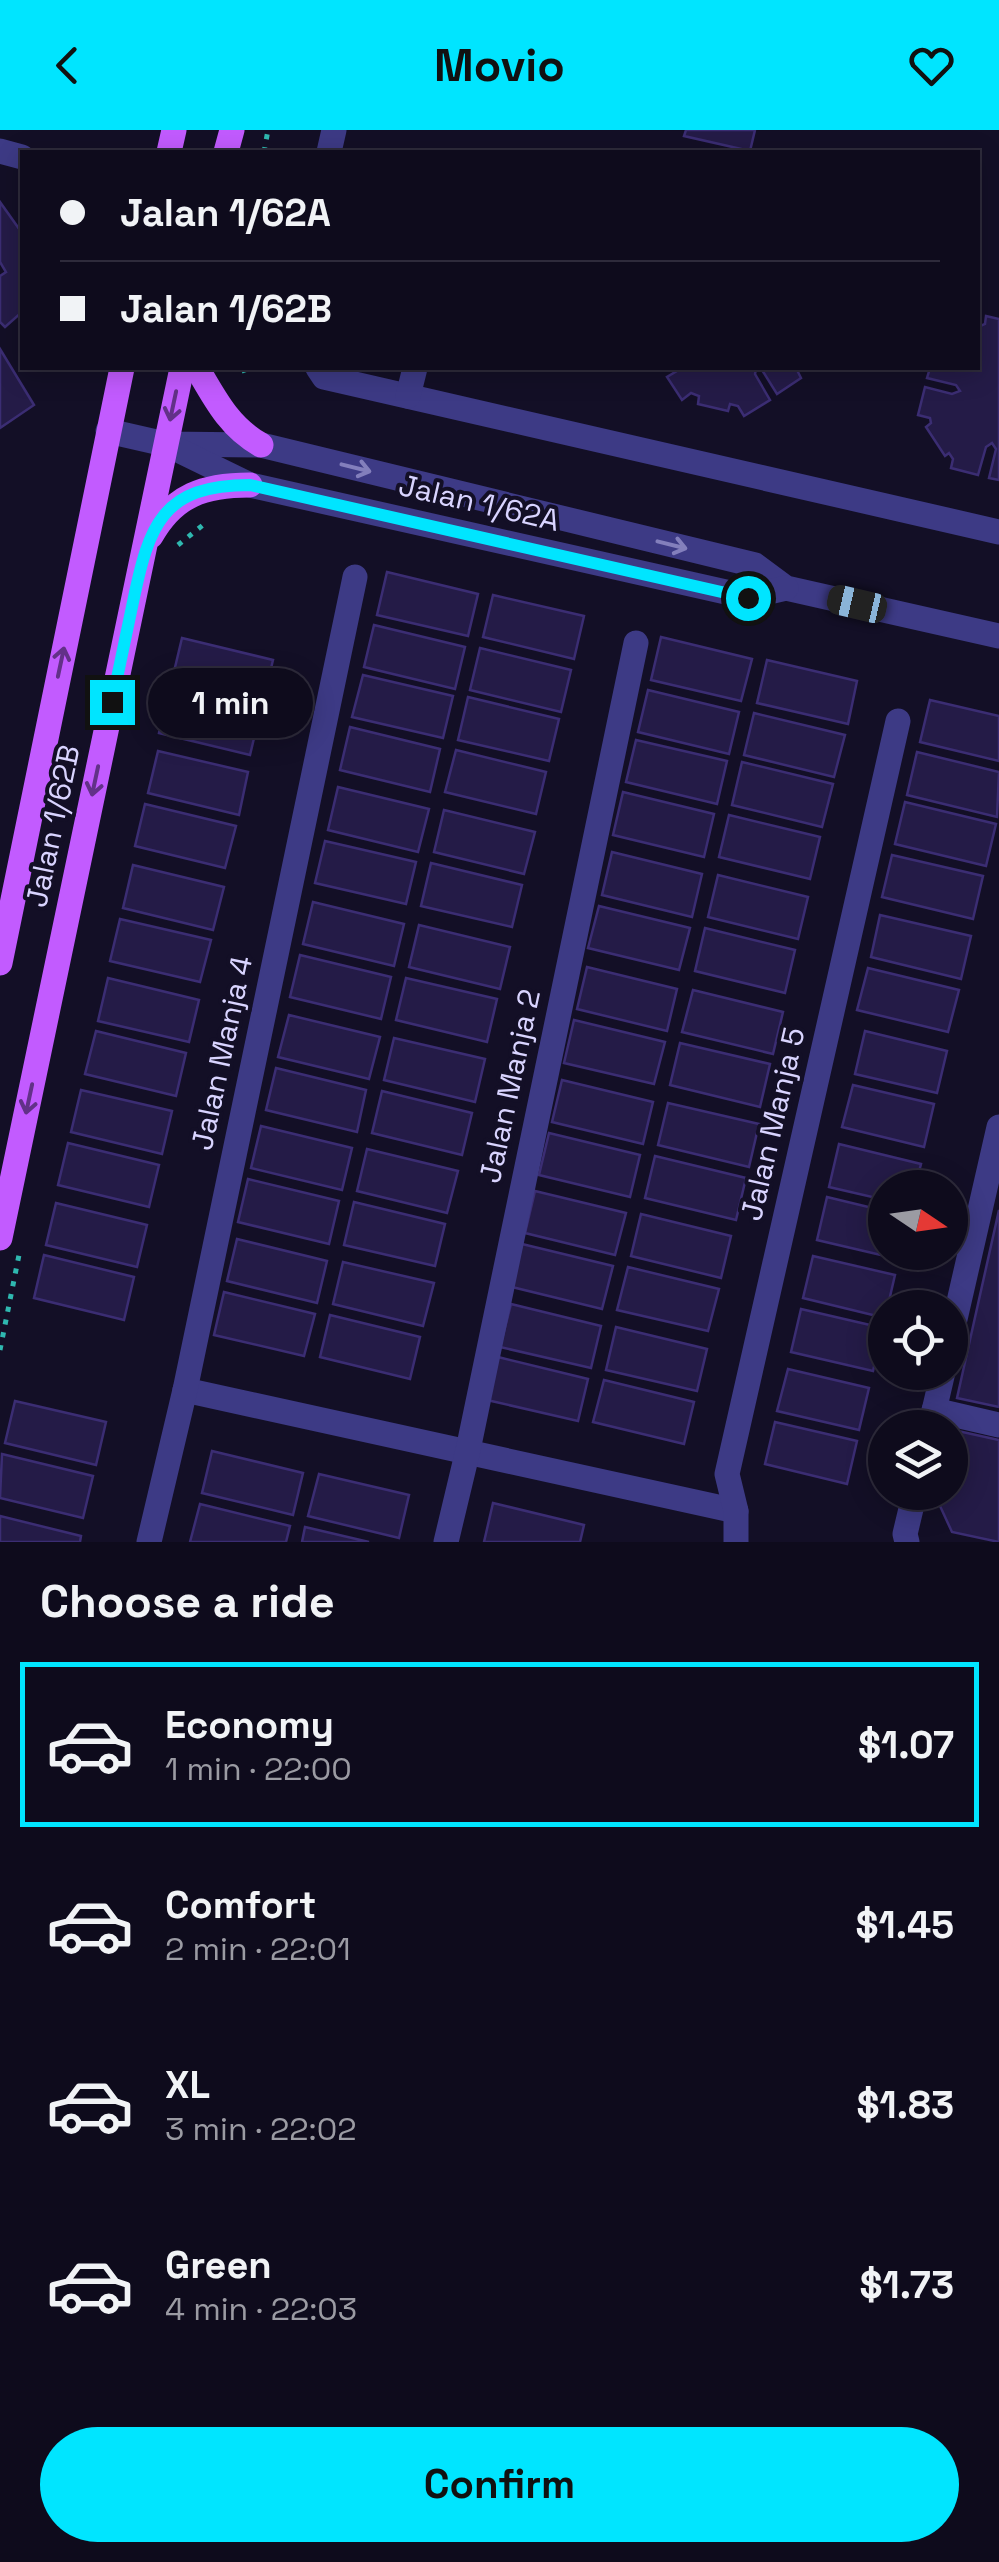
<!DOCTYPE html>
<meta charset="utf-8">
<style>
body{margin:0;font-family:"Space Grotesk",sans-serif;background:#171425;color:#f1f3f6;height:100vh;display:flex;flex-direction:column;font-size:38px;white-space:nowrap}
*{box-sizing:border-box;margin:0}
p{font-size:32px;color:#9b9ba3}
.icon{flex:none;width:55px;height:55px;fill:none;stroke:currentColor;stroke-width:2;stroke-linecap:round;stroke-linejoin:round}
.map{position:relative;height:1412px;overflow:hidden}
.details{display:flex;flex-direction:column;background:#0e0b1c;flex:1}
.details>*{flex:none}
.guide{position:absolute;left:20px;top:20px;width:960px;height:220px;border-radius:0px;box-shadow:0 5px 25px #0003,0 0 0 2px #2e2b3b;display:grid;align-content:center;height:220px;padding:0 40px;background:#0e0b1c}
.needle{width:65px;rotate:103deg}
.tools{position:absolute;left:868px;top:1040px;display:grid;gap:20px}
.tools a{display:grid;place-items:center;width:100px;height:100px;border-radius:50%;background:#0e0b1c;box-shadow:0 5px 25px #0003,0 0 0 2px #2e2b3b;font-size:50px}
.end{position:absolute;width:45px;height:45px;margin:-22px;border:12px solid #00e5ff;background:#111;box-shadow:0 0 0 5px #111}
.from{border-radius:50%}
.bubble{position:absolute;height:70px;border-radius:35px;background:#0e0b1c;box-shadow:0 5px 25px #0003,0 0 0 2px #2e2b3b;font-size:32px;font-weight:700;line-height:70px;text-align:center}
.car{position:absolute;width:30px;height:60px;margin:-30px -15px;border-radius:12px;box-shadow:0 0 8px 2px #0007;background:linear-gradient(#222 24%,#8ab4d8 0 40%,#222 0 76%,#8ab4d8 0 86%,#222 0)}
.guide b{display:flex;align-items:center;gap:35px;height:95px;font-size:38px}
.guide b+b{border-top:2px solid #2e2b3b}
.guide i{width:25px;height:25px;background:#f1f3f6}
ul{padding:0;list-style:none}
li{display:flex;align-items:center;gap:30px;height:165px;margin:0 20px 15px;padding:0 20px;border:5px solid transparent;border-radius:0px}
li div{flex:1}
li b{display:block;font-size:38px}
li em{font-style:normal;font-weight:700}
li.active{border-color:#00e5ff}
li>.icon{width:90px;height:90px;stroke-width:1.5}
h2{padding:0 40px;font-size:45px;line-height:120px}
.cta{display:flex;gap:20px;margin-top:auto;padding:20px 40px}
.cta a{flex:1;height:115px;border-radius:60px;background:#00e5ff;color:#111;font-size:40px;font-weight:700;line-height:115px;text-align:center}
header{display:flex;justify-content:space-between;align-items:center;height:130px;padding:0 40px;background:#00e5ff;color:#111;font-size:45px;font-weight:700}
.map>svg:first-child{display:block}
</style>
<header><svg class="icon" aria-label="back" viewBox="0 0 24 24"><path d="M15 5l-7 7 7 7"/></svg>Movio<svg class="icon" aria-label="heart" viewBox="0 0 24 24"><path d="M12 20l-8-8c-3-5 5-10 8-4 3-6 11-1 8 4z"/></svg></header>
<div class="map">
<svg width="999" height="1412" viewBox="0 0 999 1412">
<rect width="100%" height="100%" fill="#130f26"/>
<g fill="#241b47" stroke="#3b2d73" stroke-width="2.5">
<path d="M686 0H755L750 21 684 6Z"/>
<path d="M0 72 22 103V182L5 197 0 192V146L6 142 0 132Z"/>
<path d="M986 186 999 189V350L989 348 996 319 992 313 986 317 978 345 951 338 953 329 949 323 945 326 926 297 931 293 930 288 918 285 925 257 952 264 960 261 956 255 927 248 930 238H978V197L985 194Z"/>
<path d="M0 219 34 275 0 298Z"/>
<path d="M682 238H796L801 248 777 264 762 240 756 239 755 244 770 270 744 286 738 276 730 274 728 281 698 274 699 266 691 263 682 270 667 247Z"/>
<path d="M387 442 478 464 468 506 377 485Z"/>
<path d="M493 465 584 486 574 529 483 507Z"/>
<path d="M374 495 465 517 455 559 364 537Z"/>
<path d="M661 507 752 529 741 571 651 550Z"/>
<path d="M182 508 273 530 263 572 172 550Z"/>
<path d="M480 518 571 540 561 582 470 560Z"/>
<path d="M767 530 857 551 848 594 757 573Z"/>
<path d="M363 545 453 566 443 608 352 587Z"/>
<path d="M648 560 739 582 729 624 638 602Z"/>
<path d="M169 561 260 583 250 625 159 603Z"/>
<path d="M468 567 559 589 549 631 458 610Z"/>
<path d="M930 570 999 586V631L920 612Z"/>
<path d="M754 583 845 605 834 647 744 625Z"/>
<path d="M350 597 440 619 430 662 340 640Z"/>
<path d="M636 610 727 631 717 674 626 652Z"/>
<path d="M456 620 546 642 536 684 445 662Z"/>
<path d="M158 621 248 642 239 685 148 663Z"/>
<path d="M917 622 999 642 997 687 907 665Z"/>
<path d="M742 632 833 654 822 697 732 675Z"/>
<path d="M338 657 429 679 418 722 328 700Z"/>
<path d="M623 662 714 684 704 727 613 705Z"/>
<path d="M905 672 996 694 986 736 895 714Z"/>
<path d="M145 674 236 696 225 738 135 716Z"/>
<path d="M444 680 535 702 524 744 434 722Z"/>
<path d="M729 685 820 707 810 749 719 727Z"/>
<path d="M325 711 416 732 406 774 315 753Z"/>
<path d="M612 722 702 744 692 787 602 765Z"/>
<path d="M892 725 983 746 973 789 882 767Z"/>
<path d="M431 733 522 755 512 797 421 776Z"/>
<path d="M133 735 224 757 213 800 123 778Z"/>
<path d="M718 745 808 767 798 809 708 787Z"/>
<path d="M313 772 404 794 394 836 303 814Z"/>
<path d="M599 776 690 798 679 840 588 818Z"/>
<path d="M880 785 971 806 961 849 871 827Z"/>
<path d="M120 789 211 810 200 852 110 831Z"/>
<path d="M419 795 510 817 500 859 409 837Z"/>
<path d="M705 798 795 820 785 863 695 841Z"/>
<path d="M300 825 391 847 381 889 290 867Z"/>
<path d="M587 837 677 859 667 901 577 879Z"/>
<path d="M868 838 959 860 948 902 857 880Z"/>
<path d="M108 848 199 870 189 912 98 891Z"/>
<path d="M406 848 497 869 487 912 396 890Z"/>
<path d="M693 860 783 882 773 924 682 902Z"/>
<path d="M289 885 380 907 369 949 278 927Z"/>
<path d="M574 890 665 912 654 954 564 933Z"/>
<path d="M96 901 186 923 176 966 85 944Z"/>
<path d="M865 901 947 921 937 963 855 944Z"/>
<path d="M394 908 485 929 475 972 384 950Z"/>
<path d="M680 913 770 934 760 977 670 955Z"/>
<path d="M276 938 366 960 357 1002 266 980Z"/>
<path d="M562 950 653 972 643 1014 552 992Z"/>
<path d="M853 955 934 974 924 1017 842 997Z"/>
<path d="M81 960 172 981 162 1024 71 1002Z"/>
<path d="M382 961 472 983 462 1025 372 1003Z"/>
<path d="M668 973 759 994 749 1037 658 1015Z"/>
<path d="M261 996 352 1018 342 1060 251 1038Z"/>
<path d="M549 1003 640 1025 630 1067 539 1045Z"/>
<path d="M68 1013 159 1035 149 1077 58 1055Z"/>
<path d="M839 1014 921 1034 915 1058H885V1070L829 1057Z"/>
<path d="M367 1019 458 1041 447 1083 357 1061Z"/>
<path d="M655 1026 746 1048 736 1090 645 1068Z"/>
<path d="M248 1049 339 1071 329 1114 238 1092Z"/>
<path d="M535 1061 626 1083 615 1125 525 1103Z"/>
<path d="M827 1067 885 1081V1122H900L898 1129 817 1110Z"/>
<path d="M354 1072 445 1094 435 1136 344 1115Z"/>
<path d="M56 1073 147 1095 137 1137 46 1115Z"/>
<path d="M999 1080V1277L957 1268Z"/>
<path d="M641 1084 731 1106 721 1148 631 1126Z"/>
<path d="M237 1109 327 1131 317 1173 227 1151Z"/>
<path d="M522 1114 613 1136 602 1179 512 1157Z"/>
<path d="M44 1125 134 1147 124 1190 34 1168Z"/>
<path d="M813 1126 895 1145 885 1188 803 1168Z"/>
<path d="M343 1132 434 1153 423 1196 333 1174Z"/>
<path d="M628 1137 719 1159 708 1201 617 1180Z"/>
<path d="M224 1162 315 1184 304 1226 214 1205Z"/>
<path d="M511 1174 601 1196 591 1238 500 1217Z"/>
<path d="M801 1179 883 1198 873 1241 791 1222Z"/>
<path d="M330 1185 420 1207 410 1249 320 1227Z"/>
<path d="M616 1197 707 1219 697 1261 606 1240Z"/>
<path d="M498 1227 588 1249 578 1291 487 1270Z"/>
<path d="M788 1239 869 1258 859 1300 777 1281Z"/>
<path d="M604 1250 694 1272 684 1314 593 1292Z"/>
<path d="M15 1271 106 1292 96 1335 5 1313Z"/>
<path d="M775 1292 857 1311 847 1354 765 1334Z"/>
<path d="M958 1301 999 1310V1412L952 1402 940 1376 944 1362H950V1336Z"/>
<path d="M212 1321 303 1343 293 1385 202 1363Z"/>
<path d="M2 1324 93 1346 83 1388 0 1368Z"/>
<path d="M319 1344 409 1365 399 1408 308 1386Z"/>
<path d="M493 1373 584 1395 580 1412H484Z"/>
<path d="M200 1374 290 1396 286 1412H190Z"/>
<path d="M0 1386 81 1406 80 1412H0Z"/>
<path d="M305 1397 369 1412H302Z"/>
</g>
<g fill="none" stroke-linecap="round" stroke-linejoin="round">
<g stroke="#2fb8b0" stroke-width="5" stroke-dasharray="5 8" stroke-linecap="butt">
<path d="M264 22 268 0"/>
<path d="M243 238 245 243"/>
<path d="M178 415 203 395"/>
<path d="M0 1220 19 1125"/>
</g>
<g stroke="#3d3a85" stroke-width="25">
<path d="M0 21 22 27"/>
<path d="M329 22 334 0"/>
<path d="M318 238 324 247 999 402"/>
<path d="M408 266 415 238"/>
<path d="M108 301 165 314 261 315 755 435 786 458 999 506"/>
<path d="M174 318 250 355 748 467 786 458"/>
<path d="M950 1211 999 997"/>
<path d="M185 1260 736 1381"/>
<path d="M934 1280 999 1295"/>
<path d="M930 1298 943 1242"/>
<path d="M149 1412 185 1260 355 447"/>
<path d="M446 1412 468 1320 636 513"/>
<path d="M736 1412V1381L727 1344 898 591"/>
<path d="M907 1412 905 1404 915 1362"/>
</g>
<g stroke="#c25bff" stroke-width="25">
<path d="M169 22 174 0"/>
<path d="M226 22 232 0"/>
<path d="M197 238C215 269 229 297 261 315"/>
<path d="M151 406C174 365 204 355 250 355"/>
<path d="M0 833 122 238"/>
<path d="M0 1108 182 238"/>
</g>
</g>
<defs><path id="oneway-shaft" d="M-6 0H5M1.5-3L5.5 0L1.5 3" fill="none" stroke-width="1.6" stroke-linecap="round" stroke-linejoin="round" transform="scale(2.5)"/></defs>
<g stroke="#623188">
<use href="#oneway-shaft" transform="translate(173 276) rotate(102)"/>
<use href="#oneway-shaft" transform="translate(61 532) rotate(-78)"/>
<use href="#oneway-shaft" transform="translate(95 651) rotate(102)"/>
<use href="#oneway-shaft" transform="translate(29 969) rotate(102)"/>
</g>
<g stroke="#837fbc">
<use href="#oneway-shaft" transform="translate(356 338) rotate(14)"/>
<use href="#oneway-shaft" transform="translate(672 415) rotate(14)"/>
</g>
<g fill="none" stroke-linecap="round" stroke-linejoin="round">
<path stroke="#00e5ff" stroke-width="12" d="M112 572C119 539 126 505 133 472 149 395 162 355 250 355L748 468"/>
</g>
<g text-anchor="middle" stroke-width="8" stroke-linejoin="round" paint-order="stroke">
<g font-size="30" fill="#d9d4ff" stroke="#130f26">
<text transform="translate(479 373) rotate(13)" y="10">Jalan 1/62A</text>
<text transform="translate(53 696) rotate(-78)" y="10">Jalan 1/62B</text>
<text transform="translate(222 923) rotate(-78)" y="10">Jalan Manja 4</text>
<text transform="translate(510 956) rotate(-78)" y="10">Jalan Manja 2</text>
<text transform="translate(773 994) rotate(-77)" y="10">Jalan Manja 5</text>
</g>
</g>
</svg>
<div class="tools">
<a><svg class="needle" viewBox="-14 -14 28 28"><path d="M0-13l5 13h-10z" fill="#e53935"/><path d="M0 13l5-13h-10z" fill="#9b9ba3"/></svg></a>
<a><svg class="icon" aria-label="locate" viewBox="0 0 24 24"><circle cx="12" cy="12" r="6"/><path d="M12 2v4M12 18v4M2 12h4M18 12h4"/></svg></a>
<a><svg class="icon" aria-label="layers" viewBox="0 0 24 24"><path d="M12 4l9 5-9 5-9-5zM3 14l9 5 9-5"/></svg></a>
</div>
<i class="end from" style="left:748px;top:468px"></i>
<i class="end" style="left:112px;top:572px"></i>
<div class="bubble" style="left:148px;top:538px;width:165px">1 min</div>
<i class="car" style="left:857px;top:474px;rotate:283deg"></i>
<div class="guide">
<b><i class="from"></i>Jalan 1/62A</b>
<b><i></i>Jalan 1/62B</b>
</div>
</div>
<section class="details">
<h2>Choose a ride</h2>
<ul>
<li class="active"><svg class="icon" aria-label="car" viewBox="0 0 24 24"><path d="M5 17H2v-5l4-1 3-4h7l3 4 3 1v5h-3M9 17h6M6 11h13"/><circle cx="7" cy="17" r="2"/><circle cx="17" cy="17" r="2"/></svg><div><b>Economy</b><p>1 min · 22:00</p></div><em>$1.07</em></li>
<li><svg class="icon" aria-label="car" viewBox="0 0 24 24"><path d="M5 17H2v-5l4-1 3-4h7l3 4 3 1v5h-3M9 17h6M6 11h13"/><circle cx="7" cy="17" r="2"/><circle cx="17" cy="17" r="2"/></svg><div><b>Comfort</b><p>2 min · 22:01</p></div><em>$1.45</em></li>
<li><svg class="icon" aria-label="car" viewBox="0 0 24 24"><path d="M5 17H2v-5l4-1 3-4h7l3 4 3 1v5h-3M9 17h6M6 11h13"/><circle cx="7" cy="17" r="2"/><circle cx="17" cy="17" r="2"/></svg><div><b>XL</b><p>3 min · 22:02</p></div><em>$1.83</em></li>
<li><svg class="icon" aria-label="car" viewBox="0 0 24 24"><path d="M5 17H2v-5l4-1 3-4h7l3 4 3 1v5h-3M9 17h6M6 11h13"/><circle cx="7" cy="17" r="2"/><circle cx="17" cy="17" r="2"/></svg><div><b>Green</b><p>4 min · 22:03</p></div><em>$1.73</em></li>
</ul>
<div class="cta"><a>Confirm</a></div>
</section>
